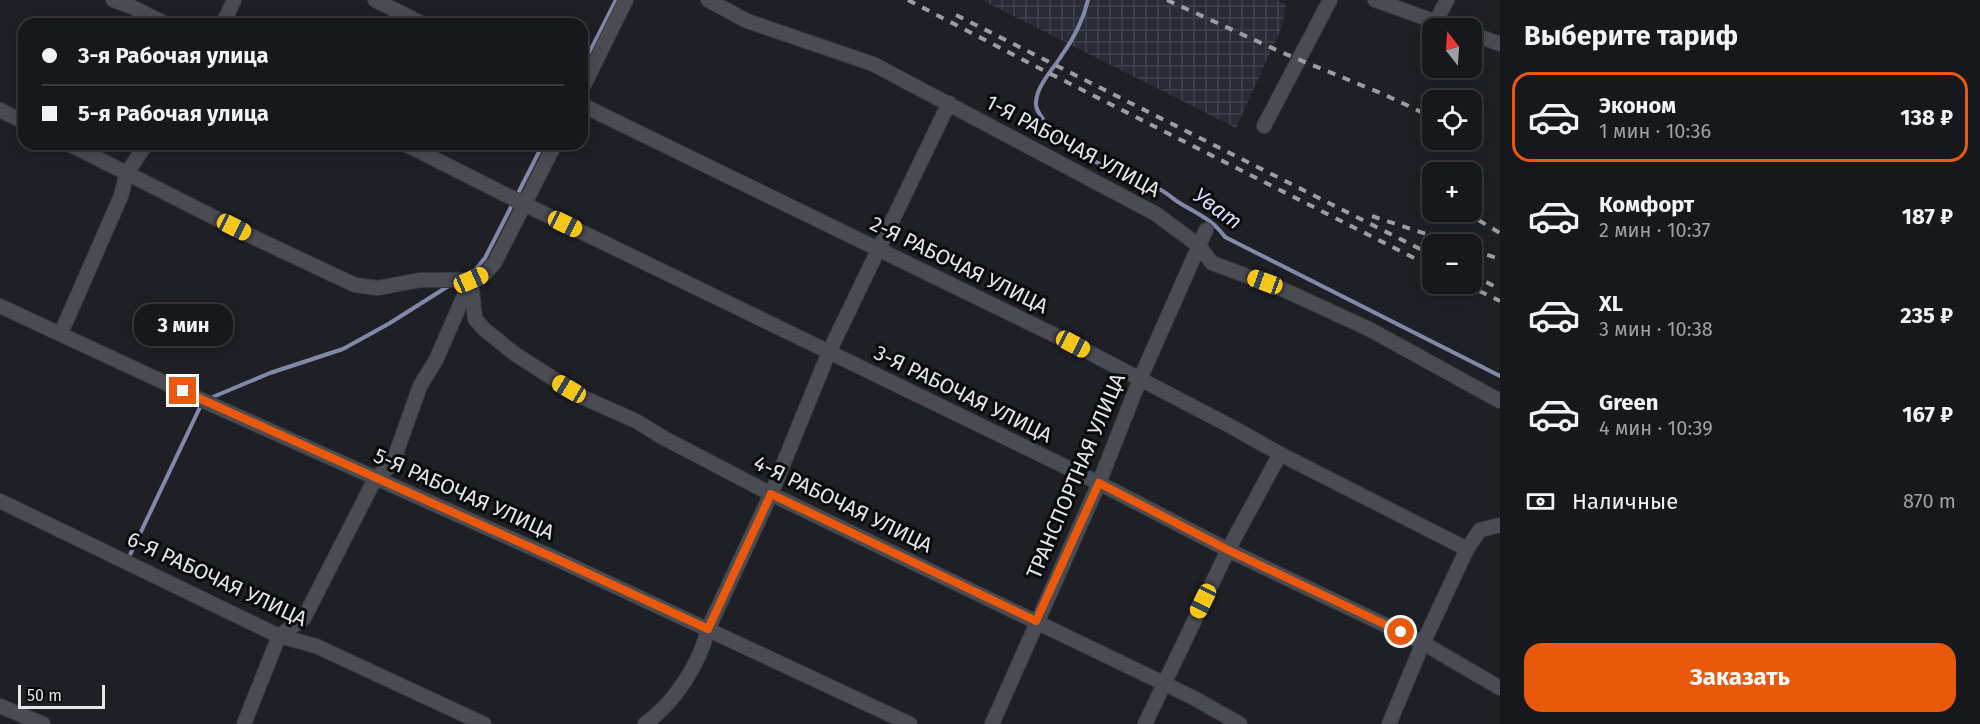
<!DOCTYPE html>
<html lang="ru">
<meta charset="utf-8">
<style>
body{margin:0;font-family:"Fira Sans",sans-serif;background:#202125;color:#f1f3f6;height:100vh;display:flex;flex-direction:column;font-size:22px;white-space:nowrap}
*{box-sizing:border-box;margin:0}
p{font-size:20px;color:#9ea0a3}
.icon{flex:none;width:33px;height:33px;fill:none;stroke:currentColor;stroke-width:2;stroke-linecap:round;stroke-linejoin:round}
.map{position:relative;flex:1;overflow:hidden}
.sheet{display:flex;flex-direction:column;background:#17181c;width:480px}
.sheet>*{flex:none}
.hud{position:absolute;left:18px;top:18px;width:570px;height:132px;border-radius:18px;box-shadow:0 3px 15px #0003,0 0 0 2px #36373b;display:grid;align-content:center;height:132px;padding:0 24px;background:#17181c}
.needle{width:39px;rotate:343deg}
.fabs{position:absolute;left:1422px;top:18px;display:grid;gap:12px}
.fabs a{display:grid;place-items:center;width:60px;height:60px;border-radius:12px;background:#17181c;box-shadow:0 3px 15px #0003,0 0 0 2px #36373b;font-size:30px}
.scale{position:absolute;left:18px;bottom:15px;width:87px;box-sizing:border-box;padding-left:6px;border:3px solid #e5e6ea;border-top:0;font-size:16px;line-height:21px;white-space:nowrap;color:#e5e6ea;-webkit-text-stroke:4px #090a0c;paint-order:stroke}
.end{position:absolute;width:27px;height:27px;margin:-14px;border:8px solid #ea580c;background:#fff;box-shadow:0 0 0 3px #fff}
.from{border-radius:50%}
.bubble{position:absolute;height:42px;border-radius:18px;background:#17181c;box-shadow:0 3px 15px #0003,0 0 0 2px #36373b;font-size:20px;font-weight:700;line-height:42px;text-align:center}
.car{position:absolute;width:18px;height:36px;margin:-18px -9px;border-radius:8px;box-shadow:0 0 4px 2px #0007;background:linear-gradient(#f5c518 24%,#345 0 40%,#f5c518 0 76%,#345 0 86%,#f5c518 0)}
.hud b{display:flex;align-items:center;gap:21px;height:57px;font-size:22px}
.hud b+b{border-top:2px solid #36373b}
.hud i{width:15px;height:15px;background:#f1f3f6}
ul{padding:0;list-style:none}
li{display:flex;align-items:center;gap:18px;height:90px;margin:0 12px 9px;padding:0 12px;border:3px solid transparent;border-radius:18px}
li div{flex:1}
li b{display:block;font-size:22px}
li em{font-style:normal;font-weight:700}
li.on{border-color:#ea580c}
li>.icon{width:54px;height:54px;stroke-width:1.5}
h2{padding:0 24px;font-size:27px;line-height:72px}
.pay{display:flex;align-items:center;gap:15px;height:66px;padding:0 24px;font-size:22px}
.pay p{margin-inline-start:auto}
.cta{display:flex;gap:12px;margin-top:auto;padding:12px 24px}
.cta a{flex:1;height:69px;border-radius:18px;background:#ea580c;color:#fff;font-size:24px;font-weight:700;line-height:69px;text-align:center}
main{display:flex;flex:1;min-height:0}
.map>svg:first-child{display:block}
</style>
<main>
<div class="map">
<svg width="1500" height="724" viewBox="0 0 1500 724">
<defs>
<pattern id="industrial-grid" width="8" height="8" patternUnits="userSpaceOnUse" patternTransform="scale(1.5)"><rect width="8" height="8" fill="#292b36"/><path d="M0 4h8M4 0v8" fill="none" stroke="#3e404a"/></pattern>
</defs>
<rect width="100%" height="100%" fill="#1f2026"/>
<path fill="url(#industrial-grid)" d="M982 0H1277L1286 4 1283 24 1236 128Z"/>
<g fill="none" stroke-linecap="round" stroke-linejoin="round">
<g stroke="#8288a8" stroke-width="4">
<path d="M1088 0C1083 21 1073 40 1060 58 1052 70 1037 86 1036 102 1035 110 1041 116 1045 122 1071 161 1120 169 1159 189 1166 192 1172 198 1178 202 1196 213 1212 219 1225 237L1500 376"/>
<path d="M582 67 616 0"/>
<path d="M466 275 475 270 485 258 543 144"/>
<path d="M208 399 270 373 343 349 390 323 450 285"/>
<path d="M129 557 202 403"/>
</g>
<g stroke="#393a3f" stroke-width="16">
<g id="street">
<path d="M113 0 132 7 166 24"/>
<path d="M375 0 423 24"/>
<path d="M708 0 747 21 873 64 1156 214 1198 245 1212 263 1282 289 1369 329 1500 401"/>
<path d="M1375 0 1453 28"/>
<path d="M1435 23 1447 0"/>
<path d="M223 24 234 0"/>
<path d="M1472 34 1500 44"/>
<path d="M582 89 626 0"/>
<path d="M582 105 1073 344 1232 427 1280 454 1467 549 1480 530 1500 525"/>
<path d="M0 110 24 122"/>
<path d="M1264 126 1330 0"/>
<path d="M69 144 255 238 355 285 378 288 420 280H471L484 275 495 262 555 144"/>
<path d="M405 144 524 204 1099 483 1228 550 1423 643 1500 688"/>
<path d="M471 280 475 319 485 330 515 354 582 397 636 421 662 437 771 494 1192 697 1240 724"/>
<path d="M0 306 204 401 559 560 910 724"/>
<path d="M61 333 121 196 127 173 146 144"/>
<path d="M0 501 279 636 316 646 484 724"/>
<path d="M0 706 43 724"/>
<path d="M244 724 279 636 304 618 376 477 392 465 420 386 436 360 470 282"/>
<path d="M645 724C674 703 700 664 708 629L771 494 829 352 949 103"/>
<path d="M992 724 1099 483 1140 379 1206 230"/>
<path d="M1145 724 1228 550 1280 454"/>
<path d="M1389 724 1423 643 1467 549"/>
</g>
</g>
<use href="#street" stroke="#4b4c53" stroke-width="14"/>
<g stroke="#9c9da2" stroke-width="4" stroke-dasharray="8 8" stroke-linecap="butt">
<path d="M908 0 1037 67 1432 267"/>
<path d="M1167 0 1283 53 1383 94 1432 117"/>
<path d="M956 15 1432 255"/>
<path d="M1465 212 1500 233"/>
<path d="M1372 216 1456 244"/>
<path d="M1472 250 1500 259"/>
<path d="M1472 275 1500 289"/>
<path d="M1465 284 1500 301"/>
</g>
</g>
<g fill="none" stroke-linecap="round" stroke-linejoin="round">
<path stroke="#ea580c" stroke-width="8" d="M183 391 559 560 708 629 771 494 1036 621 1099 483 1228 550 1401 632"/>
</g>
<g text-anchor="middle" stroke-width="6" stroke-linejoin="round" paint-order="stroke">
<g font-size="21" fill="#e5e6ea" stroke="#090a0c">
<text transform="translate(1073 146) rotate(28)" y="7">1-Я РАБОЧАЯ УЛИЦА</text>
<text transform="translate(959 265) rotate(26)" y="7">2-Я РАБОЧАЯ УЛИЦА</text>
<text transform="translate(963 394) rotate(26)" y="7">3-Я РАБОЧАЯ УЛИЦА</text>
<text transform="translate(1076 476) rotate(-67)" y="7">ТРАНСПОРТНАЯ УЛИЦА</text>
<text transform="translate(464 494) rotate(24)" y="7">5-Я РАБОЧАЯ УЛИЦА</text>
<text transform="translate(843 504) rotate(26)" y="7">4-Я РАБОЧАЯ УЛИЦА</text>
<text transform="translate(217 579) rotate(25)" y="7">6-Я РАБОЧАЯ УЛИЦА</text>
</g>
<g font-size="22" font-style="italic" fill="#d5dbf8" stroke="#090a0c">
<text transform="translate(1218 208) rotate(36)" y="8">Уват</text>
</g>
</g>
</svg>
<div class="fabs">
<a><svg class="needle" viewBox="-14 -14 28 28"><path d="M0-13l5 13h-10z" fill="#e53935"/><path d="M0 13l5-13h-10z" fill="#9ea0a3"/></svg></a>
<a><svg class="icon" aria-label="locate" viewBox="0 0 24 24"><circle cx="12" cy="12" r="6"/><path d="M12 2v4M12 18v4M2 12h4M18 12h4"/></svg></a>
<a>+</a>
<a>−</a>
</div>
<div class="scale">50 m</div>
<i class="end from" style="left:1401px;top:632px"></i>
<i class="end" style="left:183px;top:391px"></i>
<div class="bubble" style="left:134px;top:304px;width:99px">3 мин</div>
<i class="car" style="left:565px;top:224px;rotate:116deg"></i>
<i class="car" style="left:234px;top:227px;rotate:117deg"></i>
<i class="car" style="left:471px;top:280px;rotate:66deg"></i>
<i class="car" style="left:1265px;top:282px;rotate:290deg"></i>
<i class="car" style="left:1073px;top:344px;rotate:118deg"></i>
<i class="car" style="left:569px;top:389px;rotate:301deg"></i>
<i class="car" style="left:1203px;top:601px;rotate:206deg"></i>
<div class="hud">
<b><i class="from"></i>3-я Рабочая улица</b>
<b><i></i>5-я Рабочая улица</b>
</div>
</div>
<section class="sheet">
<h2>Выберите тариф</h2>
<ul>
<li class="on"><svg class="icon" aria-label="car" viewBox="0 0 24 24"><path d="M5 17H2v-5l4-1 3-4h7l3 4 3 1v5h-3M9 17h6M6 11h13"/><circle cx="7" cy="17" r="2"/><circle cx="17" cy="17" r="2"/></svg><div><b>Эконом</b><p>1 мин · 10:36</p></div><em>138 ₽</em></li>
<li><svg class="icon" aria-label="car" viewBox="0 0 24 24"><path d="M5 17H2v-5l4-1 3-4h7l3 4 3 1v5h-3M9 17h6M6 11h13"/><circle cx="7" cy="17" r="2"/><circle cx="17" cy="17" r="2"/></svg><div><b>Комфорт</b><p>2 мин · 10:37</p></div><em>187 ₽</em></li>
<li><svg class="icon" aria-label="car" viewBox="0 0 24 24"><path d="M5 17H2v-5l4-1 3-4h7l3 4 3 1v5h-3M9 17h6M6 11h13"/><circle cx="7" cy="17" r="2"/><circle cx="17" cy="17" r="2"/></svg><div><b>XL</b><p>3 мин · 10:38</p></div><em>235 ₽</em></li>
<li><svg class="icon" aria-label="car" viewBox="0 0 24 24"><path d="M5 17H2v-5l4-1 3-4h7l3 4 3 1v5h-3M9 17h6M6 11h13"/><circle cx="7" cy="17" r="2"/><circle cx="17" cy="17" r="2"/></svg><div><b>Green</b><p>4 мин · 10:39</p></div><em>167 ₽</em></li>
</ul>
<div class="pay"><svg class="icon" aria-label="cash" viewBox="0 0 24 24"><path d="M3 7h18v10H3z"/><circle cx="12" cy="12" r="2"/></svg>Наличные<p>870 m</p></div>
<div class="cta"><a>Заказать</a></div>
</section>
</main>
